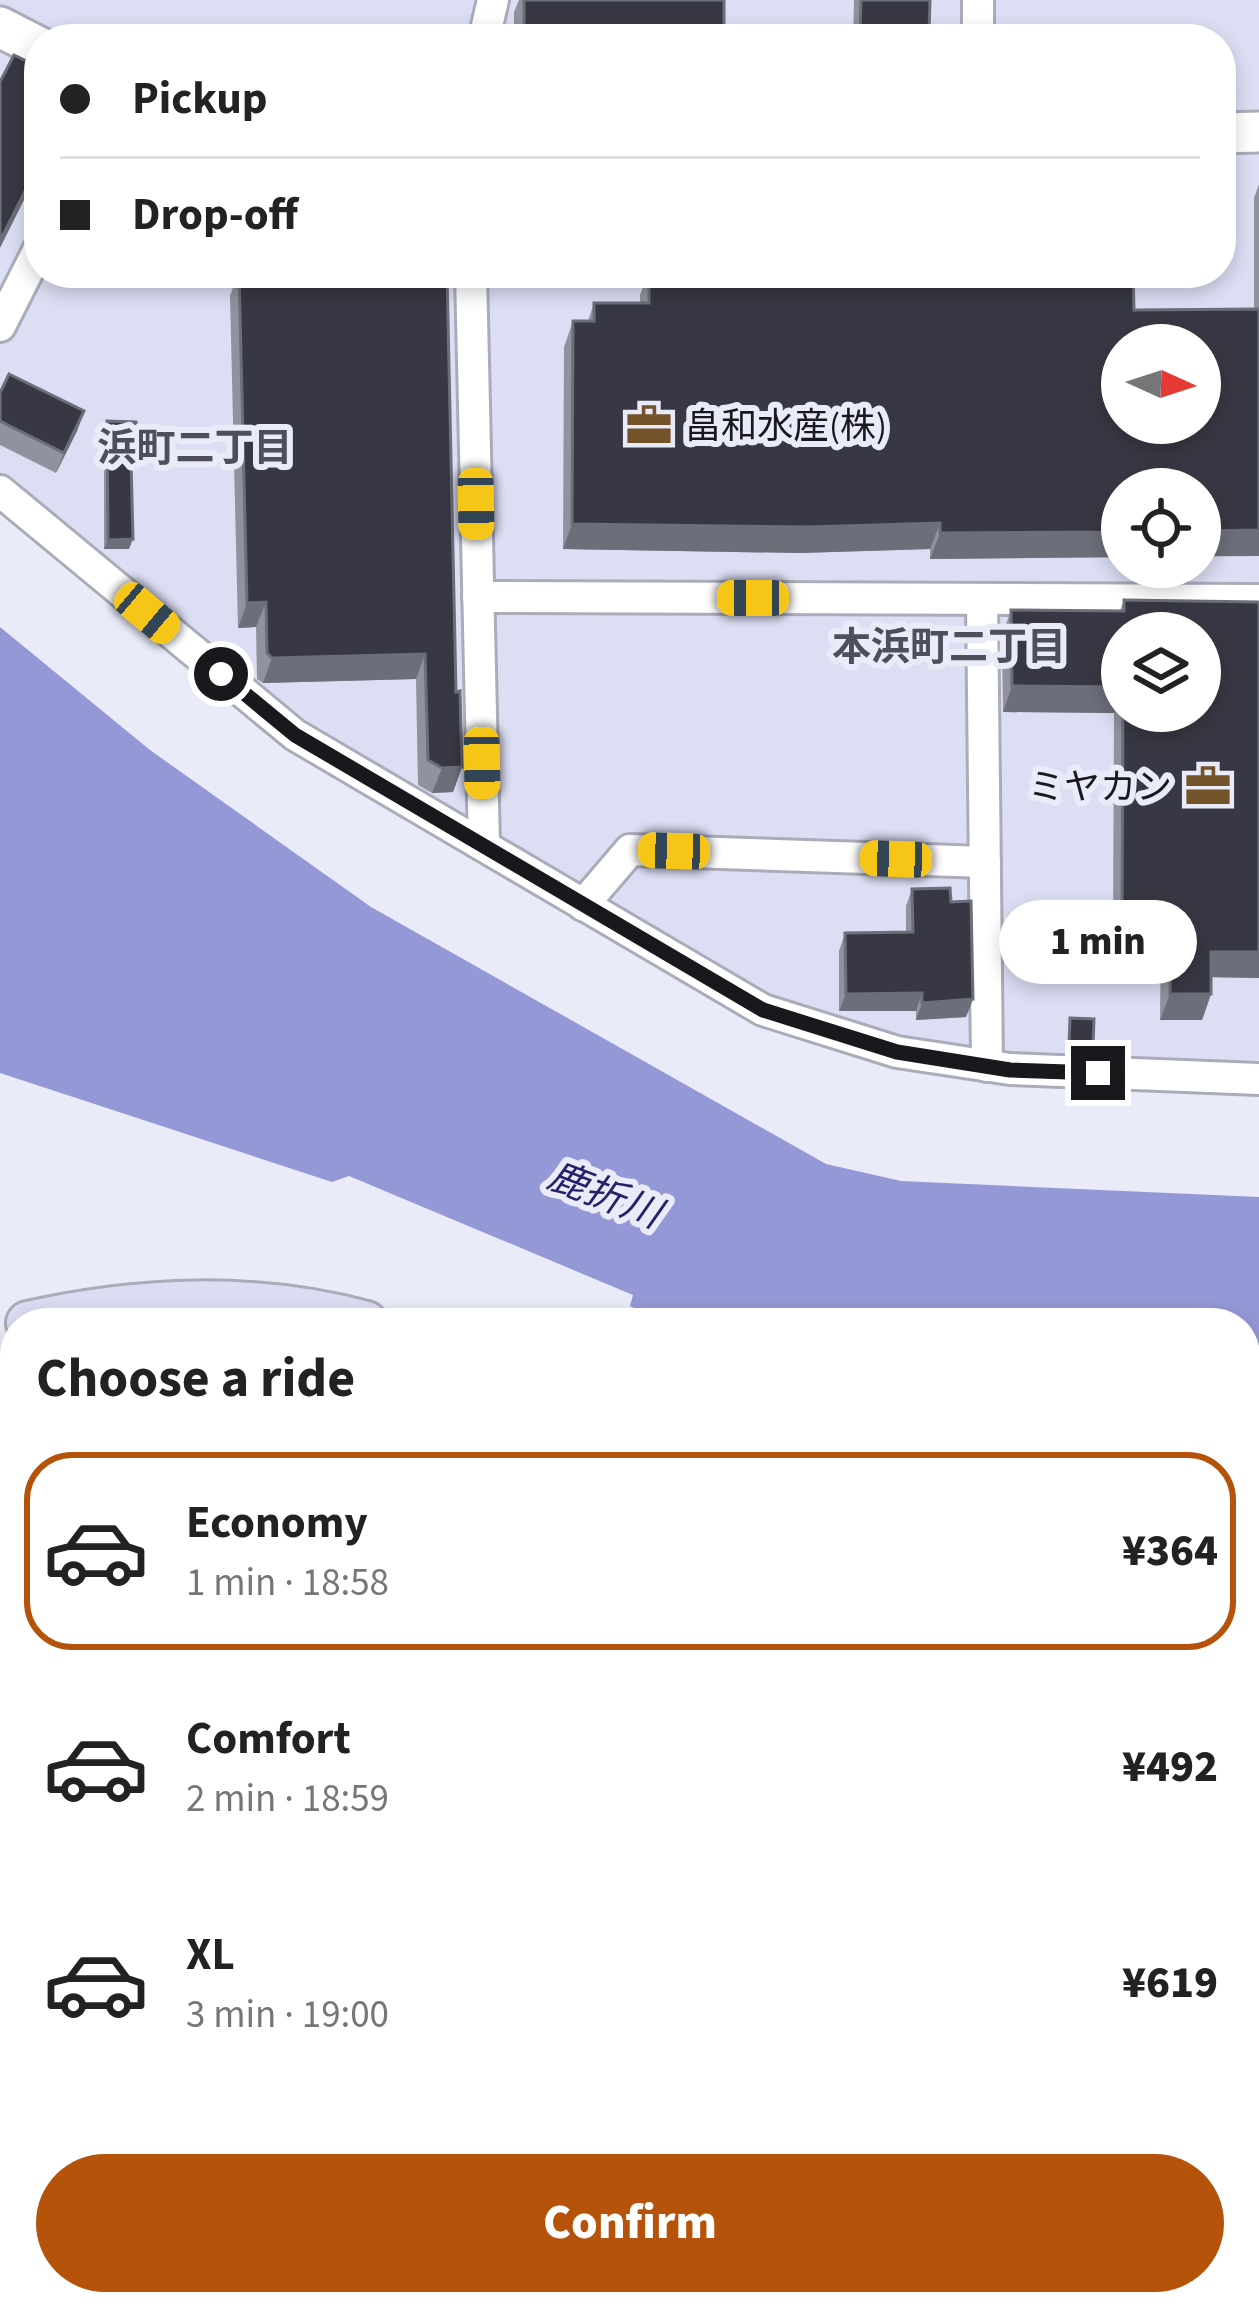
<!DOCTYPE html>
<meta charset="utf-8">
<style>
body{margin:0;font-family:"Source Sans 3","Noto Sans JP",sans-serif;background:#f6f6f6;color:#222;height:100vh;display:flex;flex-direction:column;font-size:45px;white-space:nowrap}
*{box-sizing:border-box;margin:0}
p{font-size:39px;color:#767676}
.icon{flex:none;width:66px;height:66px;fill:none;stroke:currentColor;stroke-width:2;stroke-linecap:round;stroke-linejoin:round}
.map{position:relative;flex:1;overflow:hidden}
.details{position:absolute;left:0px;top:1308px;width:1260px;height:1008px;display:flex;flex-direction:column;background:#fff;border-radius:48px 48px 0 0;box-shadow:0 6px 18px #0003}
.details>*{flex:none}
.banner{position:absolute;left:24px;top:24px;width:1212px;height:264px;border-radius:48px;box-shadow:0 6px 18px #0003;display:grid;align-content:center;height:264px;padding:0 36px;background:#fff}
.needle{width:78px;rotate:93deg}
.tools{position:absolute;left:1101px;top:324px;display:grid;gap:24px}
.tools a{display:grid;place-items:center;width:120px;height:120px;border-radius:50%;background:#fff;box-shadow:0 6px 18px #0003;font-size:60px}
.end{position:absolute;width:54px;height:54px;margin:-27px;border:15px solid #18181d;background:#fff;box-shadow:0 0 0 6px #fff}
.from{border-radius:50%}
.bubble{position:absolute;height:84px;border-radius:42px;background:#fff;box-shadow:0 6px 18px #0003;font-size:39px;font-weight:800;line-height:84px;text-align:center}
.car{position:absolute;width:36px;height:72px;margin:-36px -18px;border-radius:15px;box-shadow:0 0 9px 3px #0007;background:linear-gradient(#f5c518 24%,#345 0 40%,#f5c518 0 76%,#345 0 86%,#f5c518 0)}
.banner b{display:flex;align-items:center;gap:42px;height:114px;font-size:45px}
.banner b+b{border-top:3px solid #e0e0e0}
.banner i{width:30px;height:30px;background:#222}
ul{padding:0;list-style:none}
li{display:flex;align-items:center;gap:36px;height:198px;margin:0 24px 18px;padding:0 12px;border:6px solid transparent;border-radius:48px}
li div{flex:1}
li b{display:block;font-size:45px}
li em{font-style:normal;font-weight:800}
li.active{border-color:#b45309}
li>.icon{width:108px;height:108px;stroke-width:1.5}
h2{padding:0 36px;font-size:54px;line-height:144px}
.cta{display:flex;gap:24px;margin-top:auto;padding:24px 36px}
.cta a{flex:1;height:138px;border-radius:72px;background:#b45309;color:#fff;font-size:48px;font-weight:800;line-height:138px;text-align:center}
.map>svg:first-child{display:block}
</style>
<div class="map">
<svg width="1259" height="2316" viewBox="0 0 1259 2316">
<rect width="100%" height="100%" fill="#e9ebf9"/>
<path fill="#dcdef4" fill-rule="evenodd" d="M0 0H1259V1060L987 1066 777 1032 414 805 0 490ZM39 39H1221V273H39ZM1122 345H1200V423H1122ZM1122 489H1200V567H1122ZM1122 633H1200V711H1122Z"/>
<g fill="#aeb2f2">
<path d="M15 1625V2218L0 2246V1626Z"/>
<path d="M456 2301H543L537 2316H448Z"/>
</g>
<path fill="#9598d6" d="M0 627 150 750 371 907 826 1164 901 1181 1259 1197V1394H1245V1323H666L630 1306 633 1295 349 1176 332 1182 0 1073Z"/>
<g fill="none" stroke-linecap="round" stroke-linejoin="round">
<g stroke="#abacb9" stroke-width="36">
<g id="minor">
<path d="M484 39 493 0"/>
<path d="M978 39V0"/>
<path d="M471 273 484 846"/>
<path d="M0 326 39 249"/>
<path d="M0 491 295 735 763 1010 897 1052 1010 1069 1259 1079"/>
<path d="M478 597 1259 600"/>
<path d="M982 600 987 1066"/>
<path d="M583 905 630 850 985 862"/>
<path d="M1245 2124 1259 2111"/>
<path d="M0 2302 15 2276"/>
</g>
</g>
<g stroke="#abacb9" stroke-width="45">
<g id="tertiary">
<path d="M0 27 39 47"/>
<path d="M1221 133 1259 132"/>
</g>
</g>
<g stroke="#abacb9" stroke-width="48">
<g id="secondary">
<path d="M28 1323C138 1298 256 1293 366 1323"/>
<path d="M1245 1520H1259"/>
<path d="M0 1572 15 1574"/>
<path d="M1245 1985 1259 1991"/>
</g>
</g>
<g stroke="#626495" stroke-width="54">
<path id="primary" d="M1245 1710 1259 1705"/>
</g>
<g stroke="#626495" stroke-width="63">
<path id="motorway" d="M801 2316 803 2301"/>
</g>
<path stroke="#a0a1ac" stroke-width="6" stroke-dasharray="6 9" stroke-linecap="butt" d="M67 26 90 39"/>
<use href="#minor" stroke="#fff" stroke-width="30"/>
<use href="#tertiary" stroke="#fff" stroke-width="39"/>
<use href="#secondary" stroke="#dcddf2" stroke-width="42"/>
<use href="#primary" stroke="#b9bbe6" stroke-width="48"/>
<use href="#motorway" stroke="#8a8dd5" stroke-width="57"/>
</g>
<g fill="#90929e" fill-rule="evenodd">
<path d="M519 0H724V39H514V12Z"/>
<path d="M854 0H930L929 32 927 39H853Z"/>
<path d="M1259 184V556L930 559V549L799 553 563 549 564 347 573 321H588L594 303H640V295L648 273H1151L1146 288H1133L1134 310 1254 309V198Z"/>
<path d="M238 273H447L456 692 462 767 453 792 432 793 418 785 416 679 263 683 257 679 256 627 238 628 230 296Z"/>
<path d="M0 393 84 411 77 431 56 473 0 445Z"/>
<path d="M107 421 132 469 129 549H104V431Z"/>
<path d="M1124 600 1259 602V978L1211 977V994L1202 1020H1160L1161 936H1113L1114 713 1003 712 1002 636 1011 610 1120 611ZM1122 633H1200V711H1122Z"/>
<path d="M912 889 951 902 973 999 966 1017 916 1020V1011H839V951L845 933 906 932V906Z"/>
<path d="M289 2301H410L392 2316H284Z"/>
</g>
<g fill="#6c6e7a">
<path d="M860 30 929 32 927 39H857Z"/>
<path d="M39 163V170L0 248V241Z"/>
<path d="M1129 273H1151L1146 288H1123Z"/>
<path d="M84 411 77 431 56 473 64 453Z"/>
<path d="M940 523 930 549 799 553 563 549 572 524Z"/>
<path d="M1259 530V556H1200V531Z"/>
<path d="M1122 532V557L930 559 940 533Z"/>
<path d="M133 539 129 549H104L108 540Z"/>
<path d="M266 602 256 627 238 628 247 603Z"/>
<path d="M425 654 416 679 263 683 272 658Z"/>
<path d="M1012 686 1122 687V691L1114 713 1003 712Z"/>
<path d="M462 767 453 792 432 793 442 768Z"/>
<path d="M1122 910 1171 911 1161 936H1113Z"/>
<path d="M1211 952H1259V978L1202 977Z"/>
<path d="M922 993 916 1011H839L846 994Z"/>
<path d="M1170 994H1211L1202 1020H1160Z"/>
<path d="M973 999 966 1017 916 1020 922 1003Z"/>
<path d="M1069 1044H1093L1091 1051H1066Z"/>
<path d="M1259 1853V1860L1245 1863V1857Z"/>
<path d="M1259 2068V2077L1245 2090V2080Z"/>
<path d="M1259 2207V2219L1245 2229V2217Z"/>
<path d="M233 2301H238L230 2316H225Z"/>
<path d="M389 2301H410L392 2316H371Z"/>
</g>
<g fill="#373843" stroke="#6c6e7a" stroke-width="3" fill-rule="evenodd">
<path d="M524 0H724V39L524 38Z"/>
<path d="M861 0H930L929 32 860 30Z"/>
<path d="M14 55 39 67V163L0 241V82Z"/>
<path d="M239 273H447L456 692 460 691 462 767 442 768 428 760 425 654 272 658 267 653 266 602 247 603Z"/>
<path d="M649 273H1133L1134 310 1259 309V530L1200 531V489H1122V532L940 533V523L809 527 572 524 573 321H594V303H649ZM1122 345H1200V423H1122Z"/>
<path d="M9 374 84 411 64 453 0 421V393Z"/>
<path d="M107 421 136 422 135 460H131L133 539 108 540Z"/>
<path d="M1124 600 1259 602V952H1211V994H1170L1171 911 1122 910 1123 711H1200V633H1122V687L1012 686 1011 610 1124 611Z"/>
<path d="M950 888 951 902 971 901 973 999 922 1003V993L846 994 845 933 913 932 912 889Z"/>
<path d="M1070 1018 1094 1019 1093 1044H1069Z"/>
<path d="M1259 1770V1853L1245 1857V1773Z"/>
<path d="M1245 2023 1259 2041V2068L1245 2080Z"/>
<path d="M1252 2126 1259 2136V2207L1245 2217V2132Z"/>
<path d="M103 2301H233L225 2316H95Z"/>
<path d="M292 2301 305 2302 389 2301 371 2316H292Z"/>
</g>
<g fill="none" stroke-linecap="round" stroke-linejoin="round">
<path stroke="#18181d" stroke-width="15" d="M221 674 295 735 763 1010 897 1052 1010 1070 1098 1073"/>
</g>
<defs>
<g id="office-bare" transform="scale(3.6)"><path d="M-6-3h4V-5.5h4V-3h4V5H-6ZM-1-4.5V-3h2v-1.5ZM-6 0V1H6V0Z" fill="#735329" stroke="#e9ebf9" stroke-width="2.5" paint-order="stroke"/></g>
</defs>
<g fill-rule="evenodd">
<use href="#office-bare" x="649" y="425"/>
<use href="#office-bare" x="1208" y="786"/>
</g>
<g text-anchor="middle" stroke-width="12" stroke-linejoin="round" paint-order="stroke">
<g font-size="36" fill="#18181d" stroke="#e9ebf9" text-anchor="start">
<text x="685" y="438">畠和水産(株)</text>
<text x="1172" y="799" text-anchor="end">ミヤカン</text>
</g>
<g font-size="39" font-weight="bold" fill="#4e4f5b" stroke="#e9ebf9">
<text x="195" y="461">浜町二丁目</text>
<text x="949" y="660">本浜町二丁目</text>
</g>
<g font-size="39" font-style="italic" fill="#282068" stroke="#e9ebf9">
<text transform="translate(605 1194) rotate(21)" y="14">鹿折川</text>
</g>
</g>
</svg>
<div class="tools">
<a><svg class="needle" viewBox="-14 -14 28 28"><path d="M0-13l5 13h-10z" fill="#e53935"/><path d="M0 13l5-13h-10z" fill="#767676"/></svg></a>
<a><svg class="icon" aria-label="locate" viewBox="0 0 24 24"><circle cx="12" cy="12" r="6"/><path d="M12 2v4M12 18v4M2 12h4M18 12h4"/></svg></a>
<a><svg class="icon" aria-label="layers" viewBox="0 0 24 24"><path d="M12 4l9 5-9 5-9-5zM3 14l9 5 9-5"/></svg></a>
</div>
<i class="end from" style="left:221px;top:674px"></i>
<i class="end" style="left:1098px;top:1073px"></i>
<div class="bubble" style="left:999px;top:900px;width:198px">1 min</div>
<i class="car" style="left:476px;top:504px;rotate:179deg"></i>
<i class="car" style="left:753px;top:598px;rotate:270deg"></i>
<i class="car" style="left:147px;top:613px;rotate:130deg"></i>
<i class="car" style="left:482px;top:763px;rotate:179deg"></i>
<i class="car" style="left:674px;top:851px;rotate:272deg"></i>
<i class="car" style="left:896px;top:859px;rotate:272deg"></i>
<div class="banner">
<b><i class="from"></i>Pickup</b>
<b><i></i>Drop-off</b>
</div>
<section class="details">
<h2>Choose a ride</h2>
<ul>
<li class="active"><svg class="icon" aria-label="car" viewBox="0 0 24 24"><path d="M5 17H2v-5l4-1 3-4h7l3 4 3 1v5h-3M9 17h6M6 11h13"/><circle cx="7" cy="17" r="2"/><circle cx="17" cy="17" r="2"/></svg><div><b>Economy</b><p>1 min · 18:58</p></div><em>¥364</em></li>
<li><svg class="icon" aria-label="car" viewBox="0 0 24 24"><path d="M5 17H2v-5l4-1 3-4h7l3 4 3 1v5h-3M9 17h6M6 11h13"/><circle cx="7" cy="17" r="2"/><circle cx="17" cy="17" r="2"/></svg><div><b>Comfort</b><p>2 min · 18:59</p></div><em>¥492</em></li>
<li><svg class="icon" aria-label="car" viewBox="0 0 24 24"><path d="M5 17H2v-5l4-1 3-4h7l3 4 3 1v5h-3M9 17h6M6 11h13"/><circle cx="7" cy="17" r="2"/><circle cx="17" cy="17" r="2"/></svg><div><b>XL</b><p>3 min · 19:00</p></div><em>¥619</em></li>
</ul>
<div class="cta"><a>Confirm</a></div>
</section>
</div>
